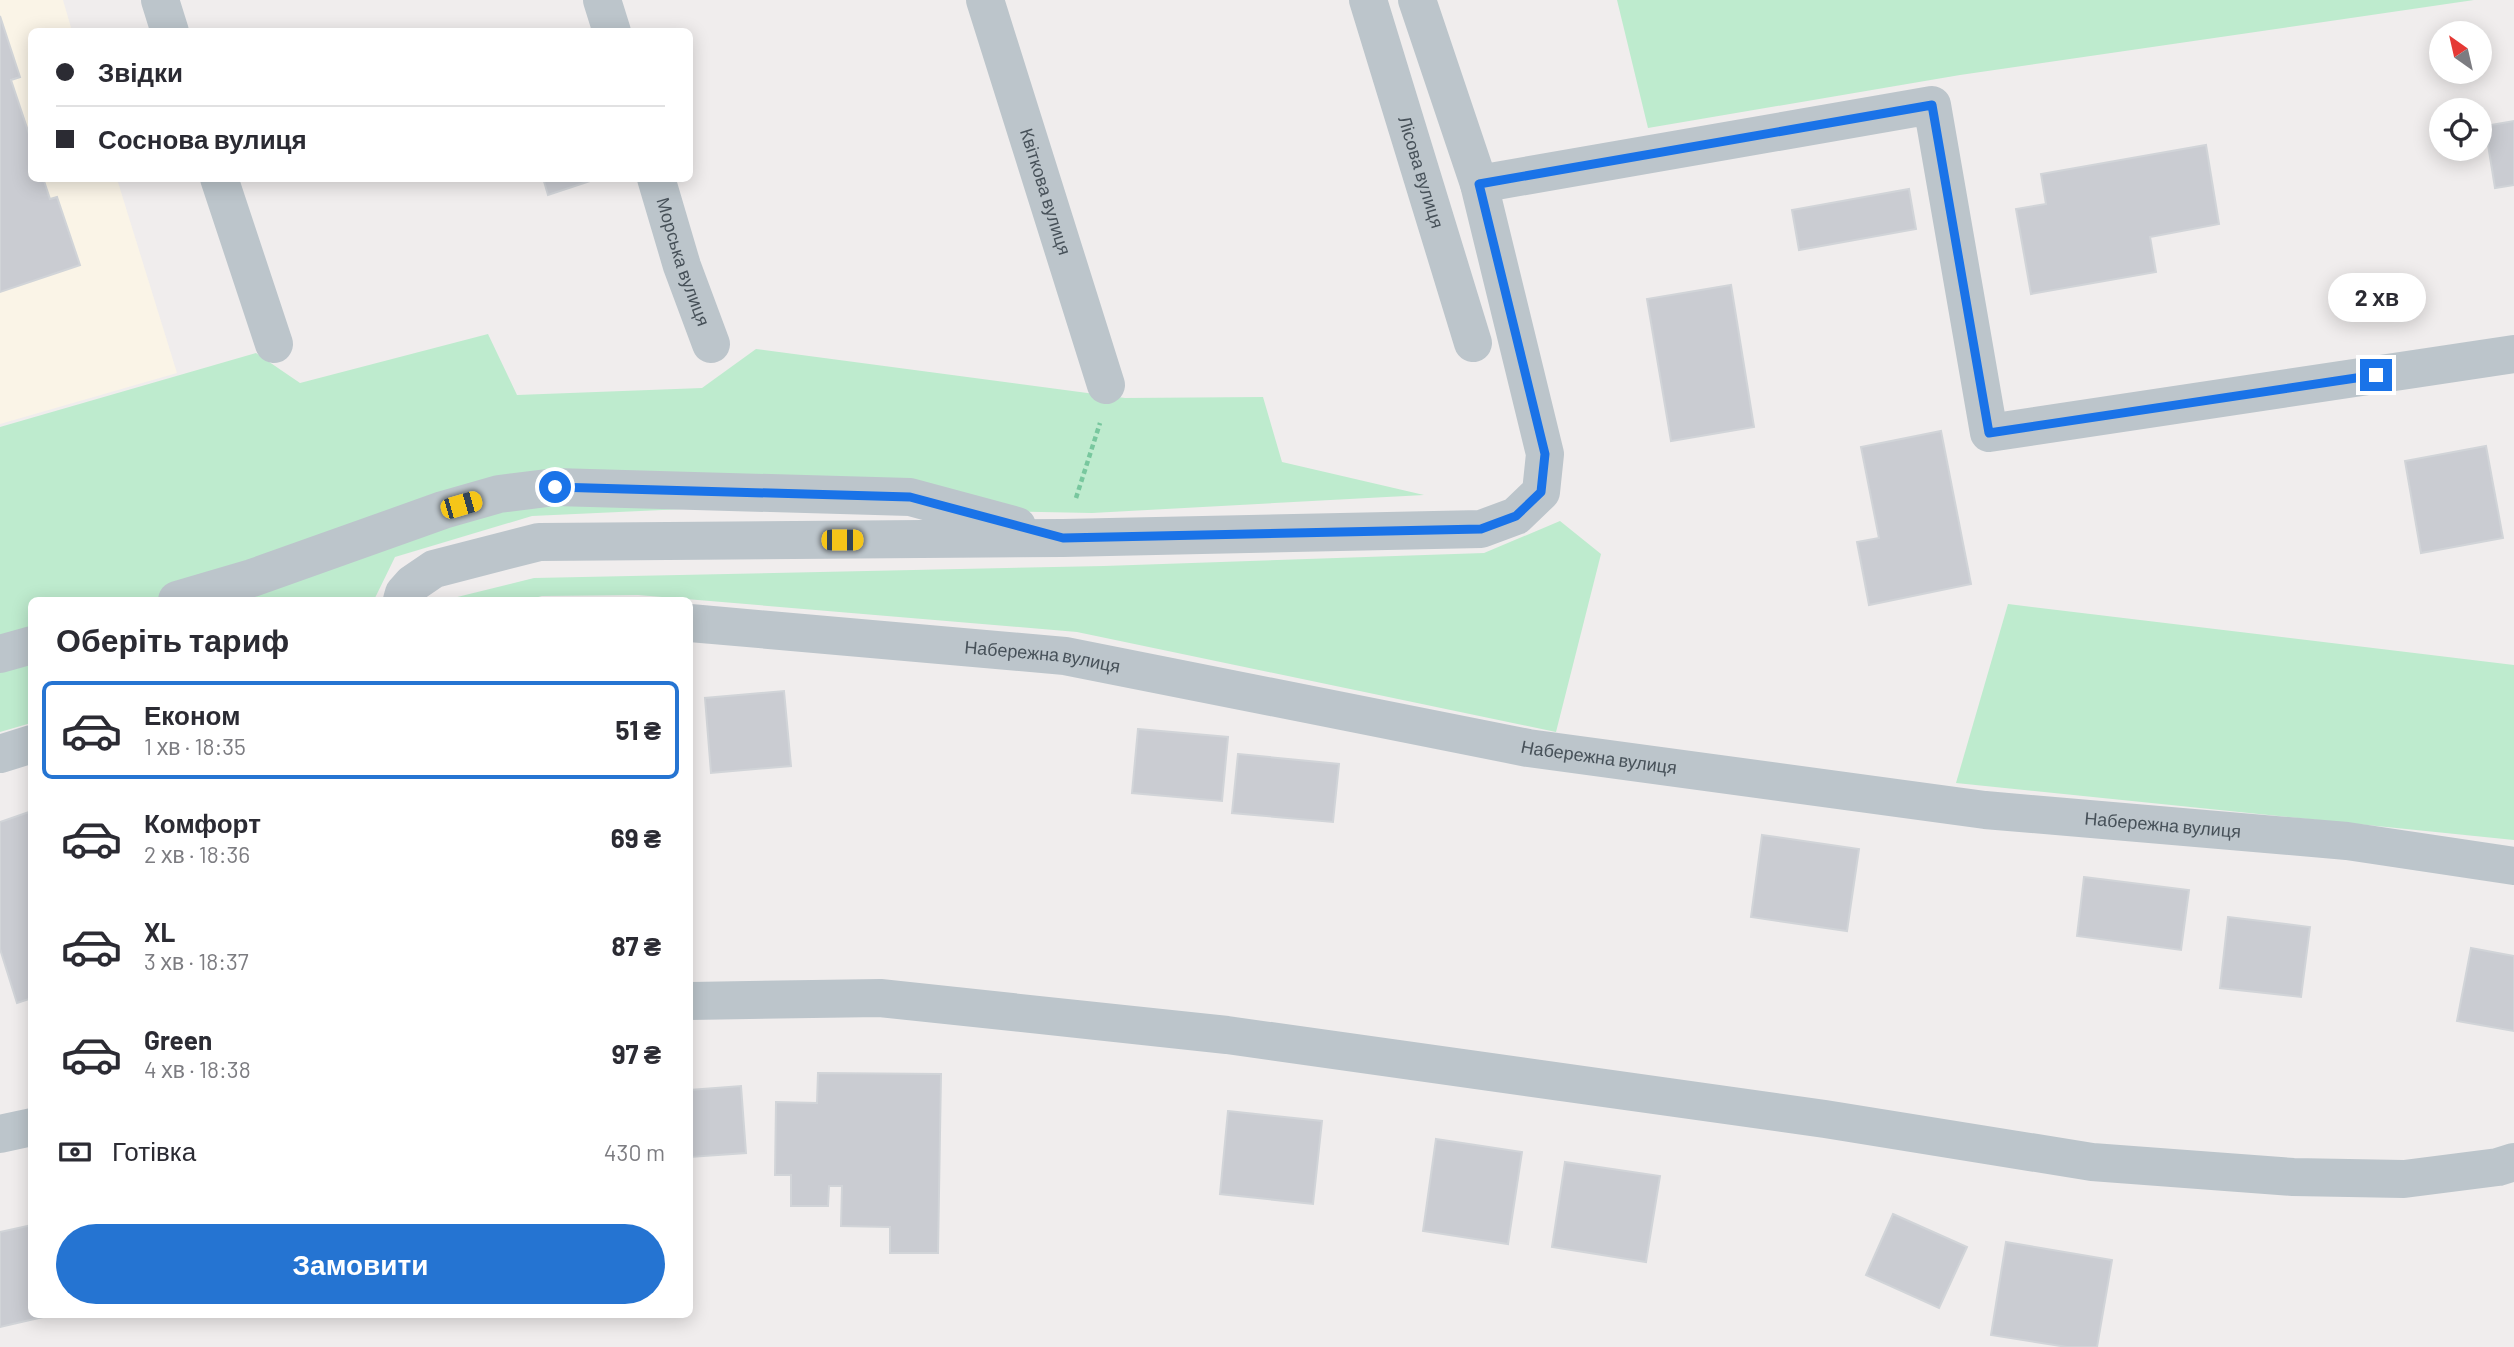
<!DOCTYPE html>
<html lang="uk">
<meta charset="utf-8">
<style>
body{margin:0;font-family:Barlow,sans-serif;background:#f7f7f7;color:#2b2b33;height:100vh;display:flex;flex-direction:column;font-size:26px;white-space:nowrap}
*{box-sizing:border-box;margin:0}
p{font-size:23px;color:#7c7c81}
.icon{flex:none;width:38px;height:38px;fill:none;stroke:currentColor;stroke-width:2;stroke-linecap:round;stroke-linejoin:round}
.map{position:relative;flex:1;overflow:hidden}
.side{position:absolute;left:28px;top:597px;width:665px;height:721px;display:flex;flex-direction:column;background:#fff;border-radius:10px;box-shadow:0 4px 18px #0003}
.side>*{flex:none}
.guide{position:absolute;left:28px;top:28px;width:665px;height:154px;border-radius:10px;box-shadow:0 4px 18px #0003;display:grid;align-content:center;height:154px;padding:0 28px;background:#fff}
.needle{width:46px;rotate:326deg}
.tools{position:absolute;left:2429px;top:21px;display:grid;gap:14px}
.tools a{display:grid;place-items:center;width:63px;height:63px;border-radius:50%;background:#fff;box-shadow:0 4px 18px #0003;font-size:35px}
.end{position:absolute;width:32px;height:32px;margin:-16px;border:9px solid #1a73e8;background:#fff;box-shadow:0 0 0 4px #fff}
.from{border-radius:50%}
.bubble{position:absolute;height:49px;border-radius:24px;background:#fff;box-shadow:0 4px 18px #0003;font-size:23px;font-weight:700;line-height:49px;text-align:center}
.car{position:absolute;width:21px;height:42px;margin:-21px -10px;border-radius:9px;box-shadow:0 0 5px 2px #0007;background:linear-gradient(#f5c518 24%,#345 0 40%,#f5c518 0 76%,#345 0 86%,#f5c518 0)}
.guide b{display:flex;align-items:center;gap:24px;height:66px;font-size:26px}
.guide b+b{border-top:2px solid #e1e1e2}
.guide i{width:18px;height:18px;background:#2b2b33}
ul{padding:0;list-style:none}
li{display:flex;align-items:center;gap:21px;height:98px;margin:0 14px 10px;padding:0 14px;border:4px solid transparent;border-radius:10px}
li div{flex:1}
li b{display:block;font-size:26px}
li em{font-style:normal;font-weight:700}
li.active{border-color:#2574d2}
li>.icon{width:63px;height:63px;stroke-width:1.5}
h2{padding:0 28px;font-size:32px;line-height:84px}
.pay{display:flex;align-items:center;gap:18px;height:77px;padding:0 28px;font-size:26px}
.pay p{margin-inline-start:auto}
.button{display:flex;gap:14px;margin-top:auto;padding:14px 28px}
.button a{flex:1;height:80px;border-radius:42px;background:#2574d2;color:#fff;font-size:28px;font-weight:700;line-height:80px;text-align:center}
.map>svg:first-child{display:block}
</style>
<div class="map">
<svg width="2514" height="1347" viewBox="0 0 2514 1347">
<rect width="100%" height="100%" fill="#f0eded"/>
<path fill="#faf4e7" d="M0 0H63L72 31 32 32V178L117 179 177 373 0 424Z"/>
<g fill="#beebce">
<path d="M1617 0H2474L1960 75 1648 128Z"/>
<path d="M488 334 517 395 702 388 756 349 1125 398 1263 397 1282 462 1424 495 1092 513 749 506 532 516 395 557 374 600H32L31 723 0 732V427L256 353 300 383Z"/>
<path d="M1560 521 1601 554 1556 732 1077 632 638 595 542 596 527 600H445L534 578 1104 566 1484 553Z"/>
<path d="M2008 604 2514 665V840L1956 783Z"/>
</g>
<g fill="#caccd2" stroke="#d1d4d8" stroke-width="2">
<path d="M0 16 20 77 11 80 32 143V178H43L50 199 57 197 80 265 0 292Z"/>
<path d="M2514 121V185L2495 188 2485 126Z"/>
<path d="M2206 145 2219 224 2150 237 2156 272 2031 294 2016 209 2046 204 2041 174Z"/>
<path d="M543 178H599L548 195Z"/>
<path d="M1909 189 1916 229 1799 250 1792 210Z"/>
<path d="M1731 285 1754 427 1671 441 1647 299Z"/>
<path d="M1941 431 1971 584 1869 605 1857 542 1879 538 1861 447Z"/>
<path d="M2486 446 2503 538 2421 553 2405 461Z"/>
<path d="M784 691 791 766 711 773 705 698Z"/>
<path d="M1138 729 1228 737 1222 801 1132 793Z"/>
<path d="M1238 754 1339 764 1333 822 1232 813Z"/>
<path d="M32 811V998L17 1003 0 949V822Z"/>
<path d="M1762 835 1859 849 1847 931 1751 917Z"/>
<path d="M2084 877 2189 890 2181 950 2077 936Z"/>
<path d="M2228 917 2310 927 2301 997 2220 988Z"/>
<path d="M2471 948 2514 956V1031L2457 1021Z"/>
<path d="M818 1073 941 1074 938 1253H890V1227L841 1226 842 1186H829L828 1206H791V1175H775L776 1102 817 1103Z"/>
<path d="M741 1086 746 1153 690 1157V1090Z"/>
<path d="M1228 1111 1322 1121 1313 1204 1220 1194Z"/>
<path d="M1436 1139 1522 1152 1508 1244 1423 1231Z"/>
<path d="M1565 1162 1660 1176 1646 1262 1552 1247Z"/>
<path d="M1893 1214 1967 1247 1939 1308 1866 1275Z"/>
<path d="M32 1225V1314H56L0 1327V1232Z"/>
<path d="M2006 1242 2112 1260 2097 1347H2067L1991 1335Z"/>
</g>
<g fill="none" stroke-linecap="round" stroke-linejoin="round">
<path stroke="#78c79e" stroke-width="4.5" stroke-dasharray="5 3.5" stroke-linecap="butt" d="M1076 498 1100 423"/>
<g stroke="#bcc5cb" stroke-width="38">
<path d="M160 0 170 32"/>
<path d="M602 0 612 32"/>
<path id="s1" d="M985 0 1106 385"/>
<path id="s2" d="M1368 0 1473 343"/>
<path d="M219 178 274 344"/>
<path id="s3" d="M656 178 682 266 711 344"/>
<path d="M1479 184 1932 105 1989 433 2514 354"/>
<path d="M177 600 252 578 443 510 499 494 555 487 910 497 1017 526"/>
<path d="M402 600 404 593 412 584 434 569 539 542 1063 538 1481 529 1516 516 1541 492 1545 454 1479 184 1417 0"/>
<path id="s4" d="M690 623 1065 656 1528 748 1985 810 2347 841 2514 866"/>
<path d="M0 654 32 645"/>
<path d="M0 754 32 744"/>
<path d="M690 1001 880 998 1227 1035 1825 1119 2092 1162 2293 1177 2404 1179 2498 1167 2514 1162"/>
<path d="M0 1134 32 1127"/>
</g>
</g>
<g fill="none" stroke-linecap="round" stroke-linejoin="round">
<path stroke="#1a73e8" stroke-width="9" d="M555 487 910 497 1063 538 1481 529 1516 516 1541 492 1545 454 1479 184 1932 105 1989 433 2376 375"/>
</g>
<g text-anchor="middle" stroke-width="5" stroke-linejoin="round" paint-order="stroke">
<g font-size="18" fill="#475159" stroke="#fff">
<text dy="6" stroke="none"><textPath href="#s2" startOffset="180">Лісова вулиця</textPath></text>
<text dy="6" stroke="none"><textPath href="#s1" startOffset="201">Квіткова вулиця</textPath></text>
<text dy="6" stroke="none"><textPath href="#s3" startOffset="88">Морська вулиця</textPath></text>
<text dy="6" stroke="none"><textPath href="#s4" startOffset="354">Набережна вулиця</textPath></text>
<text dy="6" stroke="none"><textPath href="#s4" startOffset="920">Набережна вулиця</textPath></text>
<text dy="6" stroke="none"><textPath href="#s4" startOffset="1488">Набережна вулиця</textPath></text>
</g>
</g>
</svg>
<div class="tools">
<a><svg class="needle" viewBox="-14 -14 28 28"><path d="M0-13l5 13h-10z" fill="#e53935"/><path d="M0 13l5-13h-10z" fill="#7c7c81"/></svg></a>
<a><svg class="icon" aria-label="locate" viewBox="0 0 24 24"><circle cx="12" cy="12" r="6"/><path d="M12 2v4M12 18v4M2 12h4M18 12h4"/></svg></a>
</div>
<i class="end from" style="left:555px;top:487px"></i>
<i class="end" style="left:2376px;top:375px"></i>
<div class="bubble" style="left:2328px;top:273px;width:98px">2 хв</div>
<i class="car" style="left:461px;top:505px;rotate:74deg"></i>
<i class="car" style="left:842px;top:540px;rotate:90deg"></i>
<div class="guide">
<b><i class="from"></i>Звідки</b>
<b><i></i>Соснова вулиця</b>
</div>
<section class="side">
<h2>Оберіть тариф</h2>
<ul>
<li class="active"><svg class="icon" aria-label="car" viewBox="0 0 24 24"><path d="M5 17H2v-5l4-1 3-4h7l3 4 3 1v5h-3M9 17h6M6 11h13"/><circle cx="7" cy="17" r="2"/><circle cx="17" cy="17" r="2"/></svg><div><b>Економ</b><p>1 хв · 18:35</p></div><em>51 ₴</em></li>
<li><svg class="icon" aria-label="car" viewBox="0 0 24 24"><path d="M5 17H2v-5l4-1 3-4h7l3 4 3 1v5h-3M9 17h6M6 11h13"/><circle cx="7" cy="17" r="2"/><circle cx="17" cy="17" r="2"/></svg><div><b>Комфорт</b><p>2 хв · 18:36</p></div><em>69 ₴</em></li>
<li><svg class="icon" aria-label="car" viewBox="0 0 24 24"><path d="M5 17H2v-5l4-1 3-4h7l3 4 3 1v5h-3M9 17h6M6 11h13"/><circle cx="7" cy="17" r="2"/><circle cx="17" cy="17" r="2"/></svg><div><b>XL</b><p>3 хв · 18:37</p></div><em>87 ₴</em></li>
<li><svg class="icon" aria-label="car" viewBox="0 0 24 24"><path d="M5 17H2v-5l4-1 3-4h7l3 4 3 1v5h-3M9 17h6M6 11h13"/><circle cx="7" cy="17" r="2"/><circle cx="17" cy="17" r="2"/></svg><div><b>Green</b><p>4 хв · 18:38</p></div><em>97 ₴</em></li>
</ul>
<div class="pay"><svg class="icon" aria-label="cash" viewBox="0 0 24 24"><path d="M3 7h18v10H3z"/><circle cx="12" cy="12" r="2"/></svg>Готівка<p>430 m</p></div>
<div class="button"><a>Замовити</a></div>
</section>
</div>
